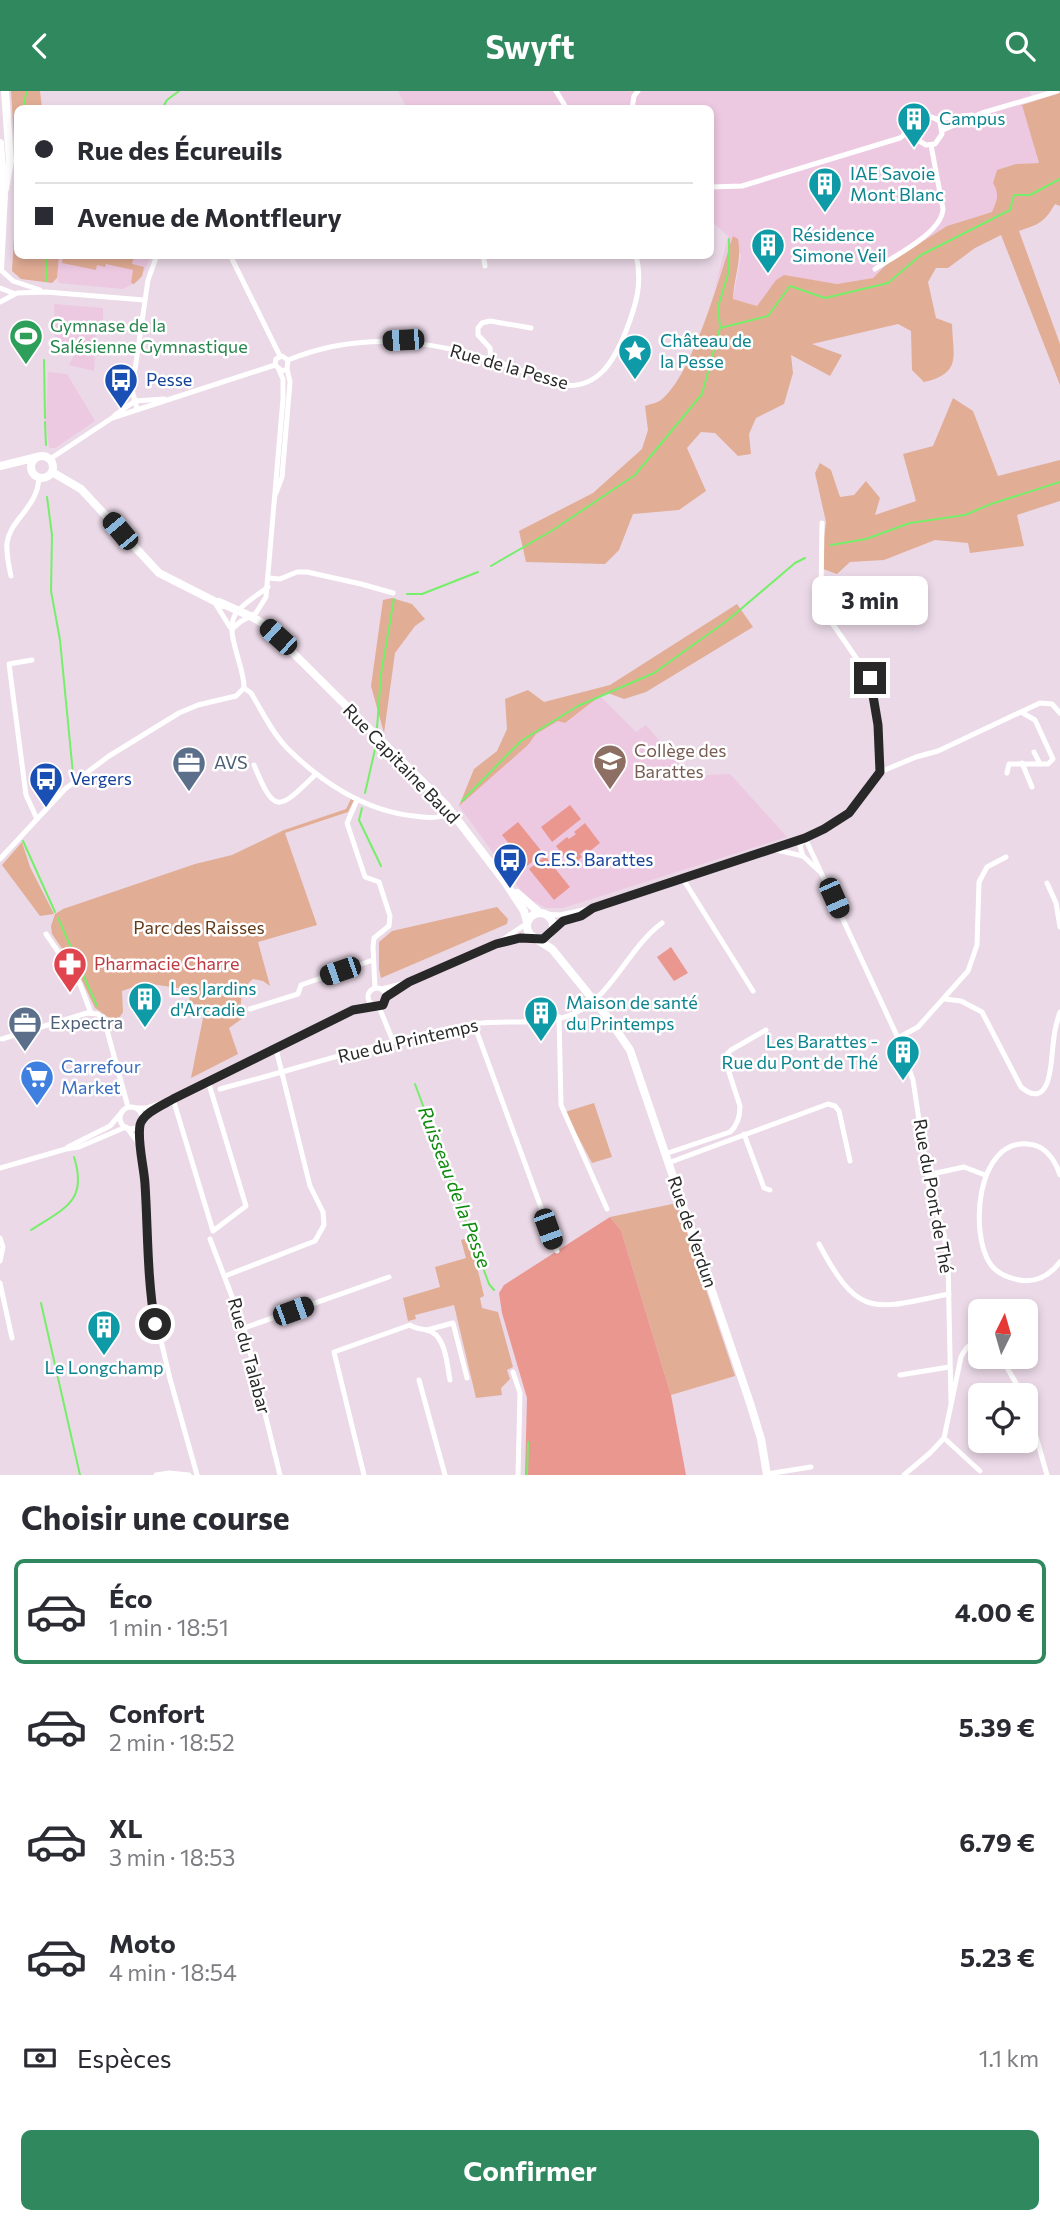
<!DOCTYPE html>
<html lang="fr">
<meta charset="utf-8">
<style>
body{margin:0;font-family:Commissioner,sans-serif;background:#f7f7f7;color:#2b2b33;height:100vh;display:flex;flex-direction:column;font-size:26px;white-space:nowrap}
*{box-sizing:border-box;margin:0}
p{font-size:23px;color:#7c7c81}
.icon{flex:none;width:38px;height:38px;fill:none;stroke:currentColor;stroke-width:2;stroke-linecap:round;stroke-linejoin:round}
.map{position:relative;height:1384px;overflow:hidden}
.details{display:flex;flex-direction:column;background:#fff;flex:1}
.details>*{flex:none}
.top-card{position:absolute;left:14px;top:14px;width:700px;height:154px;border-radius:10px;box-shadow:0 4px 10px #0003;display:grid;align-content:center;height:154px;padding:0 21px;background:#fff}
.needle{width:46px;rotate:5deg}
.tools{position:absolute;left:968px;top:1208px;display:grid;gap:14px}
.tools a{display:grid;place-items:center;width:70px;height:70px;border-radius:10px;background:#fff;box-shadow:0 4px 10px #0003;font-size:35px}
.end{position:absolute;width:32px;height:32px;margin:-16px;border:9px solid #282828;background:#fff;box-shadow:0 0 0 4px #fff}
.from{border-radius:50%}
.bubble{position:absolute;height:49px;border-radius:10px;background:#fff;box-shadow:0 4px 10px #0003;font-size:23px;font-weight:700;line-height:49px;text-align:center}
.car{position:absolute;width:21px;height:42px;margin:-21px -10px;border-radius:9px;box-shadow:0 0 5px 2px #0007;background:linear-gradient(#222 24%,#8ab4d8 0 40%,#222 0 76%,#8ab4d8 0 86%,#222 0)}
.top-card b{display:flex;align-items:center;gap:24px;height:66px;font-size:26px}
.top-card b+b{border-top:2px solid #e1e1e2}
.top-card i{width:18px;height:18px;background:#2b2b33}
ul{padding:0;list-style:none}
li{display:flex;align-items:center;gap:21px;height:105px;margin:0 14px 10px;padding:0 7px;border:4px solid transparent;border-radius:10px}
li div{flex:1}
li b{display:block;font-size:26px}
li em{font-style:normal;font-weight:700}
li.selected{border-color:#30895e}
li>.icon{width:63px;height:63px;stroke-width:1.5}
h2{padding:0 21px;font-size:32px;line-height:84px}
.pay{display:flex;align-items:center;gap:18px;height:77px;padding:0 21px;font-size:26px}
.pay p{margin-inline-start:auto}
.cta{display:flex;gap:14px;margin-top:auto;padding:14px 21px}
.cta a{flex:1;height:80px;border-radius:10px;background:#30895e;color:#fff;font-size:28px;font-weight:700;line-height:80px;text-align:center}
header{display:flex;justify-content:space-between;align-items:center;height:91px;padding:0 21px;background:#30895e;color:#fff;font-size:32px;font-weight:700}
.map>svg:first-child{display:block}
</style>
<header><svg class="icon" aria-label="back" viewBox="0 0 24 24"><path d="M15 5l-7 7 7 7"/></svg>Swyft<svg class="icon" aria-label="search" viewBox="0 0 24 24"><circle cx="10" cy="10" r="6"/><path d="M15 15l6 6"/></svg></header>
<div class="map">
<svg width="1060" height="1384" viewBox="0 0 1060 1384">
<rect width="100%" height="100%" fill="#ebd9e7"/>
<g fill="#edc8e1">
<path d="M398 0H1030L1032 8 1022 12 1039 72 1016 73 998 101V107L992 121 947 135 887 173 873 187 837 193 784 185 776 189 757 215 733 208 741 165 733 145 714 201 728 145 711 130 710 18 407 17Z"/>
<path d="M59 165H151L142 185 138 190 123 198 59 192 57 187Z"/>
<path d="M54 213 103 217V233L97 232 94 280 69 274 74 265 66 262V257L55 256Z"/>
<path d="M48 281 67 283 95 330 55 357H49L46 331Z"/>
<path d="M600 605 636 641 646 634 689 685 730 683 787 746 563 817H546L533 810 519 797 459 715 528 654 536 643 558 630 565 632Z"/>
</g>
<g fill="#e2ad95">
<path d="M11 0H40L42 17 18 18V164L59 165 57 187 52 192 21 188 12 180 17 95Z"/>
<path d="M1060 2V115L1055 113C1044 132 1039 133 1019 140L1060 253V294L1001 144 975 157 948 177H936L928 191 936 227 952 233C953 266 962 282 924 291L912 279 911 240 898 233 812 253 842 264 830 285 791 264 793 282 784 313 756 327 749 343 751 363 738 365 715 342 701 341 687 357 706 400 679 419 633 423 619 459 605 473 526 471 519 440 593 402 642 358 648 339 645 315C650 313 657 312 661 309 693 284 719 186 733 145L738 148C742 171 734 185 733 208L757 215 776 189 784 184 837 193 873 187 887 173 947 135 992 121C997 109 1000 104 993 92L997 79 1016 73 1039 72 1022 14Z"/>
<path d="M134 165 132 173 144 176 142 185 134 193 131 192 133 179 106 173 105 176 97 174 96 179 62 172 63 165Z"/>
<path d="M953 307 973 320 998 385 1060 369V410L1017 424 1024 455 970 462 968 452 935 449 884 469 850 471 837 483 820 477 826 431 815 382 820 372 831 379 840 406 854 404 866 390 880 407 875 424 916 410 903 363 933 355Z"/>
<path d="M392 507 412 513 425 528 415 535 395 562 384 642 371 595 383 509Z"/>
<path d="M737 513 753 536 646 601 624 608 608 602 600 605 565 632 558 630 536 643 528 654 459 715 474 678 497 660 507 638 505 608 528 599 544 611 610 594Z"/>
<path d="M351 708 354 709 348 721 285 742 317 834 258 851 270 895 263 890 253 888C240 898 239 912 243 927L229 937 238 963 191 987 205 917 189 911 191 899 145 892 122 900 123 921 112 938 108 926 95 917 78 881 52 843 51 835 55 823 63 818 195 773 232 764 284 739 346 718Z"/>
<path d="M22 751 30 776 54 823 40 825 2 774Z"/>
<path d="M497 816 508 828 507 833 381 887 379 878V851L392 840Z"/>
<path d="M594 1012 612 1066 592 1072 565 1021Z"/>
<path d="M677 1112 735 1285 671 1304 621 1139 610 1126Z"/>
<path d="M470 1146 484 1205 480 1207 482 1217 498 1221 513 1276 507 1279 510 1288 501 1297 502 1304 476 1307 454 1214 415 1224 416 1228 408 1230 403 1207 440 1196 435 1176 466 1167 461 1149Z"/>
</g>
<g fill="#ea9790">
<path d="M570 714 581 728 552 751 541 736Z"/>
<path d="M518 731 543 762 527 775 502 744Z"/>
<path d="M585 732 600 752 589 761 587 758 580 763 582 766 571 775 556 755 567 746 569 748 576 743 574 741Z"/>
<path d="M545 765 570 796 554 809 529 778Z"/>
<path d="M671 856 688 882 674 890 657 866Z"/>
<path d="M610 1126 621 1139 671 1304 686 1384H525L527 1307 502 1222 499 1202 504 1194Z"/>
</g>
<g fill="none" stroke-linecap="round" stroke-linejoin="round">
<g stroke="#75ef6a" stroke-width="2">
<path d="M26 18 24 11 27 0"/>
<path d="M162 18 167 9 179 0"/>
<path d="M46 164V190"/>
<path d="M720 236 718 216 729 180V148"/>
<path d="M44 269 45 327"/>
<path d="M45 331 46 354"/>
<path d="M47 406 52 444 51 500 60 549 73 683"/>
<path d="M831 454 866 448 910 432 965 424 991 413 1060 391"/>
<path d="M491 475 553 439 635 384 702 303 720 237 768 225 790 195 825 207 888 192 921 164 1010 119 1014 104H1030L1060 88"/>
<path d="M407 503H422L478 481"/>
<path d="M377 637 381 583 394 508"/>
<path d="M365 702 376 654"/>
<path d="M462 710 521 650 578 615 654 582 728 529 795 472 805 467"/>
<path d="M362 717 359 729 381 775"/>
<path d="M23 750 55 821"/>
<path d="M58 827 97 915"/>
<path d="M415 993 489 1193 494 1199"/>
<path d="M31 1139C65 1117 88 1110 74 1066"/>
<path d="M41 1212 80 1384"/>
<path d="M527 1384 528 1351"/>
</g>
<g stroke="#fff" stroke-width="5">
<path d="M556 0 567 18"/>
<path d="M632 18 634 5 638 0"/>
<path d="M937 28 972 24"/>
<path d="M943 39 982 22 1057 0"/>
<path d="M710 96 742 95 900 47C914 37 923 16 940 31L942 43 935 53 926 54 916 48 914 37"/>
<path d="M230 164 280 265"/>
<path d="M483 164 485 175"/>
<path d="M0 178 13 190 40 199"/>
<path d="M875 178C894 165 942 142 943 118L931 54"/>
<path d="M0 197 13 202"/>
<path d="M0 211 17 202 46 201 144 209"/>
<path d="M288 269C359 240 429 248 500 272 521 278 540 288 561 294 598 299 614 270 626 240 636 214 643 192 636 164"/>
<path d="M491 269 490 257 478 244V237L482 232 490 230 531 237"/>
<path d="M137 318 132 299 148 189 157 164"/>
<path d="M115 324 135 310 164 308"/>
<path d="M50 368 112 327 275 274"/>
<path d="M276 402 282 386 290 291 287 278 288 269 282 265 276 268 275 274 282 280 287 278"/>
<path d="M822 432 821 504 832 532 870 587 878 634 880 681"/>
<path d="M11 485C9 475 6 463 7 452 10 428 38 417 39 386"/>
<path d="M269 487 280 488 297 481H307L361 493 393 502"/>
<path d="M268 496C258 504 245 511 237 521 222 539 245 575 244 597L251 602C262 620 272 642 287 657 321 691 365 720 414 725 427 727 440 728 451 721"/>
<path d="M215 512 230 536"/>
<path d="M232 538 240 531 256 522 266 506 283 308V288L279 279"/>
<path d="M32 569 9 573 26 704 37 728"/>
<path d="M1034 661 1040 673"/>
<path d="M1022 672 1032 696"/>
<path d="M254 674C275 725 279 719 316 683"/>
<path d="M1007 682 1009 673H1048L1053 668 1035 629 1021 621"/>
<path d="M357 709 347 732 365 786 379 791 390 825 389 835 374 847 373 856 375 897"/>
<path d="M805 747 898 947 913 989 930 1102 944 1143 948 1171 951 1311"/>
<path d="M772 758 803 765 819 780"/>
<path d="M803 765 800 755 805 747"/>
<path d="M0 768 65 698 109 665 179 622 198 614 236 605 244 597"/>
<path d="M683 788 753 900"/>
<path d="M1047 792 1056 812 1060 836"/>
<path d="M544 823 560 824 593 817 805 747 824 738 848 722 880 681 916 666 938 660 1040 612 1052 613 1060 622"/>
<path d="M552 839 563 830 589 819"/>
<path d="M46 843 80 893 91 922"/>
<path d="M502 851 533 847"/>
<circle cx="377" cy="906" r="9"/>
<path d="M382 898 409 891 496 853 526 833"/>
<path d="M945 908 961 910 982 921 1021 996C1051 1021 1051 971 1053 954 1054 942 1056 932 1060 921"/>
<path d="M379 916 393 950"/>
<path d="M250 918 298 903 301 894 373 869"/>
<path d="M559 926 561 1014 607 1118"/>
<path d="M474 933 557 1160"/>
<path d="M898 947 918 936 968 880 977 854 979 791 987 776 1006 766"/>
<path d="M2 948 87 922 98 923 105 932 128 1016"/>
<path d="M220 998C304 976 387 948 473 933 505 928 544 936 573 923 613 905 628 857 662 832"/>
<path d="M173 1008 213 1140 246 1115 208 990"/>
<circle cx="131" cy="1027" r="11"/>
<path d="M136 1017H146L170 1009"/>
<path d="M142 1029 173 1008 353 919 371 914"/>
<path d="M140 1033 151 1207 170 1288 197 1384"/>
<path d="M127 1037 140 1054"/>
<path d="M744 1043 764 1097 770 1099"/>
<path d="M68 1056 110 1035 122 1021"/>
<path d="M665 1063 730 1041C738 1034 740 1025 740 1015L724 966 731 959 766 939"/>
<path d="M668 1072 828 1013 835 1015 839 1020 850 1070"/>
<path d="M0 1077 66 1058 79 1056 126 1036"/>
<path d="M927 1084 964 1076 985 1084"/>
<path d="M1060 1084C1055 1069 1045 1054 1028 1053 976 1048 969 1144 991 1174 998 1183 1008 1187 1019 1189 1036 1192 1050 1184 1060 1171"/>
<path d="M0 1147 3 1156 0 1170"/>
<path d="M210 1148 244 1237 280 1384"/>
<path d="M819 1153C859 1229 874 1218 949 1203"/>
<path d="M225 1185 315 1150 324 1134 323 1121 310 1095 276 958"/>
<path d="M0 1192 12 1247"/>
<path d="M244 1237 389 1186"/>
<path d="M427 1239 453 1232 467 1287"/>
<path d="M1000 1265 1023 1304"/>
<path d="M513 1281 520 1302 518 1384"/>
<path d="M900 1284 949 1276"/>
<path d="M419 1289 445 1384"/>
<path d="M1026 1310 1047 1384"/>
<path d="M944 1347 980 1380"/>
<path d="M767 1383 811 1376"/>
<path d="M156 1384 169 1382 189 1384"/>
<path d="M364 1384 334 1261 410 1234C417 1239 425 1237 432 1241 446 1249 447 1274 450 1289"/>
<path d="M904 1384 930 1362 944 1347 961 1266C966 1257 969 1252 980 1250"/>
</g>
<g stroke="#fff" stroke-width="8">
<path d="M5 0 10 70 5 98"/>
<path d="M0 52 4 104 0 178"/>
<circle cx="42" cy="376" r="11"/>
<path d="M0 375 37 366"/>
<path d="M52 381 81 398 159 482 222 514"/>
<path d="M219 511 252 526 264 533 446 714 505 791 524 820 527 831"/>
<path d="M517 802 540 822"/>
<circle cx="540" cy="835" r="13"/>
<path d="M536 848 552 858 608 927 630 959 750 1312 761 1348 767 1384"/>
</g>
</g>
<g fill="none" stroke-linecap="round" stroke-linejoin="round">
<path stroke="#282828" stroke-width="9" d="M155 1233C147 1186 148 1140 145 1093 144 1076 137 1050 140 1034 143 1022 163 1014 173 1008L353 919 383 914 386 906 409 891 496 853 520 847 543 848 563 830 581 825 593 817 805 747 824 738 849 722 880 681 878 634 870 587"/>
</g>
<defs>
<g id="building-pin" transform="scale(1.75)"><path d="M0 17L-7.5 6A9.5 9.5 0 1 1 7.5 6Z" fill="#0f9aa8" stroke="#fff"/><path d="M-4-6H4V6H1V3H-1V6H-4ZM-2.5-4.3h1.7v1.8h-1.7ZM.8-4.3h1.7v1.8H.8ZM-2.5-1h1.7V.8h-1.7ZM.8-1h1.7V.8H.8Z" fill="#fff"/></g>
<g id="stadium-pin" transform="scale(1.75)"><path d="M0 17L-7.5 6A9.5 9.5 0 1 1 7.5 6Z" fill="#2e9e5b" stroke="#fff"/><path d="M0-5a6.5 5 0 1 0 0 10a6.5 5 0 1 0 0-10ZM-3.5-1.8h7v3.6h-7Z" fill="#fff"/></g>
<g id="sight-pin" transform="scale(1.75)"><path d="M0 17L-7.5 6A9.5 9.5 0 1 1 7.5 6Z" fill="#0f9aa8" stroke="#fff"/><path d="M0-6L1.8-2.2L6-1.7L2.9 1.2L3.7 5.4L0 3.3L-3.7 5.4L-2.9 1.2L-6-1.7L-1.8-2.2Z" fill="#fff"/></g>
<g id="bus-pin" transform="scale(1.75)"><path d="M0 17L-7.5 6A9.5 9.5 0 1 1 7.5 6Z" fill="#1a4fb4" stroke="#fff"/><path d="M-5-6H5V4H4V6H2V4H-2V6H-4V4H-5ZM-3.5-4V0h7V-4ZM-3.5 1.2v1.5H-2V1.2ZM2 1.2v1.5H3.5V1.2Z" fill="#fff"/></g>
<g id="school-pin" transform="scale(1.75)"><path d="M0 17L-7.5 6A9.5 9.5 0 1 1 7.5 6Z" fill="#8d6e63" stroke="#fff"/><path d="M0-5L7-2L0 1L-7-2ZM-4 1L0 2.5L4 1V4Q0 6-4 4Z" fill="#fff"/></g>
<g id="office-pin" transform="scale(1.75)"><path d="M0 17L-7.5 6A9.5 9.5 0 1 1 7.5 6Z" fill="#5c6f8a" stroke="#fff"/><path d="M-6-3h4V-5.5h4V-3h4V5H-6ZM-1-4.5V-3h2v-1.5ZM-6 0V1H6V0Z" fill="#fff"/></g>
<g id="pharmacy-pin" transform="scale(1.75)"><path d="M0 17L-7.5 6A9.5 9.5 0 1 1 7.5 6Z" fill="#e0444e" stroke="#fff"/><path d="M-2-6h4v4h4v4h-4v4h-4v-4h-4v-4h4Z" fill="#fff"/></g>
<g id="supermarket-pin" transform="scale(1.75)"><path d="M0 17L-7.5 6A9.5 9.5 0 1 1 7.5 6Z" fill="#3f7fe0" stroke="#fff"/><path d="M-6-5.5h2.5l.6 2H6L4.5 2H-2.5L-4.4-4H-6ZM-1.5 3.2a1.3 1.3 0 1 0 .1 0ZM3 3.2a1.3 1.3 0 1 0 .1 0Z" fill="#fff"/></g>
</defs>
<g fill-rule="evenodd">
<use href="#building-pin" x="914" y="28"/>
<use href="#building-pin" x="825" y="93"/>
<use href="#building-pin" x="768" y="154"/>
<use href="#stadium-pin" x="26" y="245"/>
<use href="#sight-pin" x="635" y="260"/>
<use href="#bus-pin" x="121" y="289"/>
<use href="#school-pin" x="610" y="670"/>
<use href="#office-pin" x="189" y="672"/>
<use href="#bus-pin" x="46" y="688"/>
<use href="#bus-pin" x="510" y="769"/>
<use href="#pharmacy-pin" x="70" y="873"/>
<use href="#building-pin" x="145" y="908"/>
<use href="#building-pin" x="541" y="922"/>
<use href="#office-pin" x="25" y="932"/>
<use href="#building-pin" x="903" y="961"/>
<use href="#supermarket-pin" x="37" y="986"/>
<use href="#building-pin" x="104" y="1236"/>
</g>
<g text-anchor="middle" stroke-width="5" stroke-linejoin="round" paint-order="stroke">
<g font-size="18" fill="#0d838f" stroke="#fff" text-anchor="start">
<text x="939" y="34">Campus</text>
<text x="850" y="89">IAE Savoie<tspan x="850" dy="21">Mont Blanc</tspan></text>
<text x="792" y="150">Résidence<tspan x="792" dy="21">Simone Veil</tspan></text>
<text x="660" y="256">Château de<tspan x="660" dy="21">la Pesse</tspan></text>
<text x="170" y="904">Les Jardins<tspan x="170" dy="21">d'Arcadie</tspan></text>
<text x="566" y="918">Maison de santé<tspan x="566" dy="21">du Printemps</tspan></text>
<text x="878" y="957" text-anchor="end">Les Barattes -<tspan x="878" dy="21">Rue du Pont de Thé</tspan></text>
<text x="104" y="1283" text-anchor="middle">Le Longchamp</text>
</g>
<g font-size="18" fill="#27864d" stroke="#fff" text-anchor="start">
<text x="50" y="241">Gymnase de la<tspan x="50" dy="21">Salésienne Gymnastique</tspan></text>
</g>
<g font-size="18" fill="#282828" stroke="#fff">
<text transform="translate(509 276) rotate(16)" y="6">Rue de la Pesse</text>
<text transform="translate(401 673) rotate(46)" y="6">Rue Capitaine Baud</text>
<text transform="translate(408 950) rotate(-13)" y="6">Rue du Printemps</text>
<text transform="translate(933 1105) rotate(80)" y="6">Rue du Pont de Thé</text>
<text transform="translate(692 1141) rotate(71)" y="6">Rue de Verdun</text>
<text transform="translate(249 1265) rotate(75)" y="6">Rue du Talabar</text>
</g>
<g font-size="18" fill="#164399" stroke="#fff" text-anchor="start">
<text x="146" y="295">Pesse</text>
<text x="70" y="694">Vergers</text>
<text x="534" y="775">C.E.S. Barattes</text>
</g>
<g font-size="18" fill="#785e54" stroke="#fff" text-anchor="start">
<text x="634" y="666">Collège des<tspan x="634" dy="21">Barattes</tspan></text>
</g>
<g font-size="18" fill="#4e5e75" stroke="#fff" text-anchor="start">
<text x="214" y="678">AVS</text>
<text x="50" y="938">Expectra</text>
</g>
<g font-size="18" fill="#643a19" stroke="#fff">
<text x="199" y="843">Parc des Raisses</text>
</g>
<g font-size="18" fill="#be3a42" stroke="#fff" text-anchor="start">
<text x="94" y="879">Pharmacie Charre</text>
</g>
<g font-size="18" fill="#366cbe" stroke="#fff" text-anchor="start">
<text x="61" y="982">Carrefour<tspan x="61" dy="21">Market</tspan></text>
</g>
<g font-size="19" font-style="italic" fill="#0d8a0c" stroke="#fff">
<text transform="translate(455 1096) rotate(69)" y="7">Ruisseau de la Pesse</text>
</g>
</g>
</svg>
<div class="tools">
<a><svg class="needle" viewBox="-14 -14 28 28"><path d="M0-13l5 13h-10z" fill="#e53935"/><path d="M0 13l5-13h-10z" fill="#7c7c81"/></svg></a>
<a><svg class="icon" aria-label="locate" viewBox="0 0 24 24"><circle cx="12" cy="12" r="6"/><path d="M12 2v4M12 18v4M2 12h4M18 12h4"/></svg></a>
</div>
<i class="end from" style="left:155px;top:1233px"></i>
<i class="end" style="left:870px;top:587px"></i>
<div class="bubble" style="left:812px;top:485px;width:116px">3 min</div>
<i class="car" style="left:403px;top:249px;rotate:267deg"></i>
<i class="car" style="left:120px;top:440px;rotate:320deg"></i>
<i class="car" style="left:278px;top:546px;rotate:312deg"></i>
<i class="car" style="left:834px;top:807px;rotate:156deg"></i>
<i class="car" style="left:340px;top:880px;rotate:251deg"></i>
<i class="car" style="left:548px;top:1138px;rotate:160deg"></i>
<i class="car" style="left:293px;top:1220px;rotate:70deg"></i>
<div class="top-card">
<b><i class="from"></i>Rue des Écureuils</b>
<b><i></i>Avenue de Montfleury</b>
</div>
</div>
<section class="details">
<h2>Choisir une course</h2>
<ul>
<li class="selected"><svg class="icon" aria-label="car" viewBox="0 0 24 24"><path d="M5 17H2v-5l4-1 3-4h7l3 4 3 1v5h-3M9 17h6M6 11h13"/><circle cx="7" cy="17" r="2"/><circle cx="17" cy="17" r="2"/></svg><div><b>Éco</b><p>1 min · 18:51</p></div><em>4.00 €</em></li>
<li><svg class="icon" aria-label="car" viewBox="0 0 24 24"><path d="M5 17H2v-5l4-1 3-4h7l3 4 3 1v5h-3M9 17h6M6 11h13"/><circle cx="7" cy="17" r="2"/><circle cx="17" cy="17" r="2"/></svg><div><b>Confort</b><p>2 min · 18:52</p></div><em>5.39 €</em></li>
<li><svg class="icon" aria-label="car" viewBox="0 0 24 24"><path d="M5 17H2v-5l4-1 3-4h7l3 4 3 1v5h-3M9 17h6M6 11h13"/><circle cx="7" cy="17" r="2"/><circle cx="17" cy="17" r="2"/></svg><div><b>XL</b><p>3 min · 18:53</p></div><em>6.79 €</em></li>
<li><svg class="icon" aria-label="car" viewBox="0 0 24 24"><path d="M5 17H2v-5l4-1 3-4h7l3 4 3 1v5h-3M9 17h6M6 11h13"/><circle cx="7" cy="17" r="2"/><circle cx="17" cy="17" r="2"/></svg><div><b>Moto</b><p>4 min · 18:54</p></div><em>5.23 €</em></li>
</ul>
<div class="pay"><svg class="icon" aria-label="cash" viewBox="0 0 24 24"><path d="M3 7h18v10H3z"/><circle cx="12" cy="12" r="2"/></svg>Espèces<p>1.1 km</p></div>
<div class="cta"><a>Confirmer</a></div>
</section>
